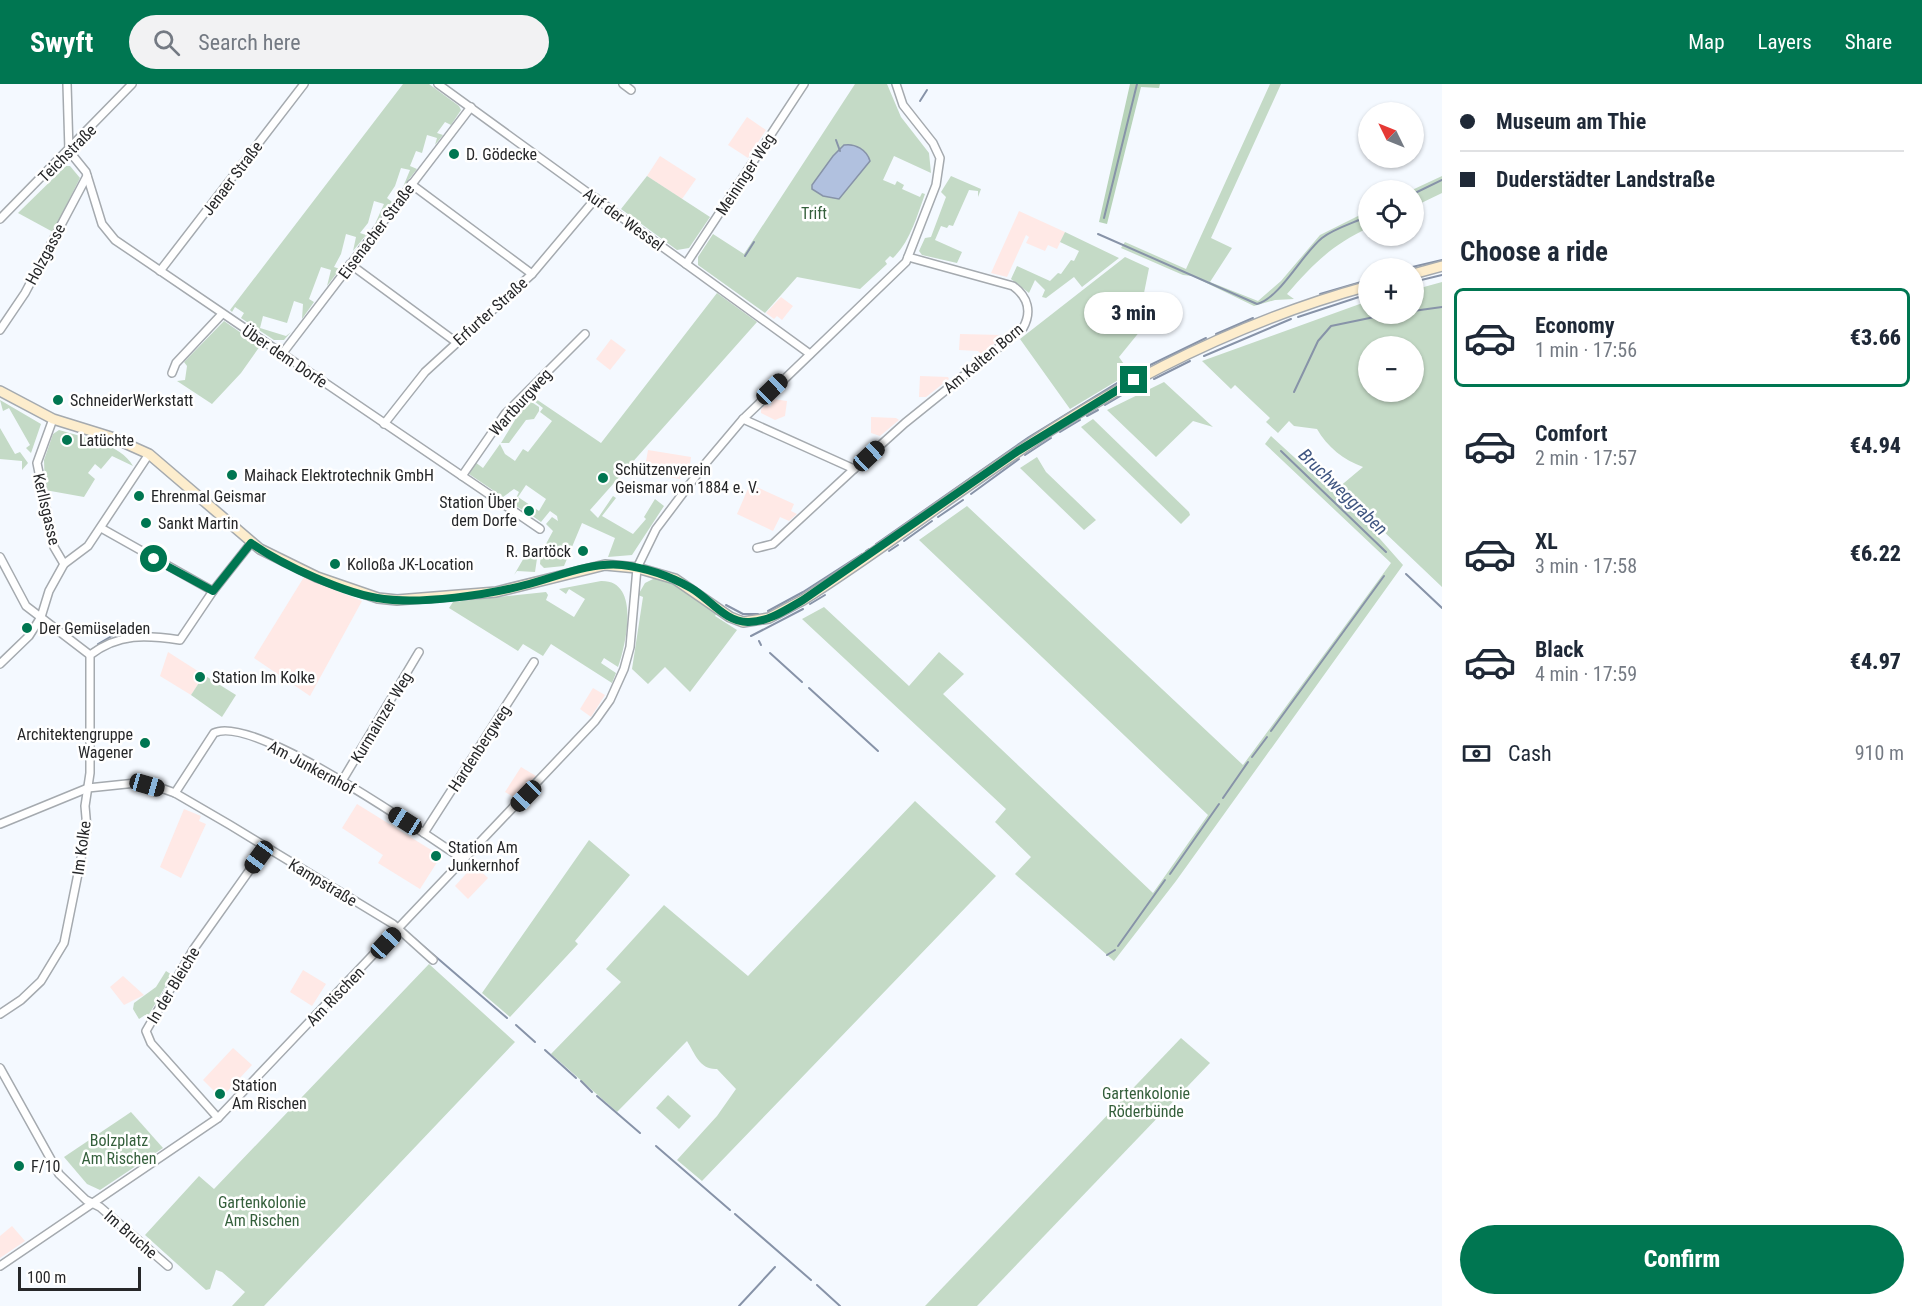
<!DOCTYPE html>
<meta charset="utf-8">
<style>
body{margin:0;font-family:"Roboto Condensed",sans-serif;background:#f2f2f3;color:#1f2937;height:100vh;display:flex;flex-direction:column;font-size:22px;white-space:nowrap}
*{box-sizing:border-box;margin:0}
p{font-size:20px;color:#747a83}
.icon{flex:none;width:33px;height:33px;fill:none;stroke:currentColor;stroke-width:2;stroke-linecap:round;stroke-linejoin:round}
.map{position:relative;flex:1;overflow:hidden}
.panel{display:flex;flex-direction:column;background:#fff;width:480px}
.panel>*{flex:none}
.hud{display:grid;align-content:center;height:132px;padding:0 18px;background:#fff}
.needle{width:39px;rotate:313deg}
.tools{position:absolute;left:1358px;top:18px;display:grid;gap:12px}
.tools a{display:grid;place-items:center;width:66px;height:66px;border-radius:50%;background:#fff;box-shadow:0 2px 4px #0004;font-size:30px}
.scale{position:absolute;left:18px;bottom:15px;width:123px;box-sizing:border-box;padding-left:6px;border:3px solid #262729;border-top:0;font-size:16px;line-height:21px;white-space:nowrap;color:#262729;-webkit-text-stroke:4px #fff;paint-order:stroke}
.end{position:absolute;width:27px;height:27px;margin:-14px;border:8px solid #007651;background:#fff;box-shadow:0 0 0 3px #fff}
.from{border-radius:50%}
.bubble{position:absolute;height:42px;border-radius:21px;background:#fff;box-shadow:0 2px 4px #0004;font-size:20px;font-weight:800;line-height:42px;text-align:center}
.car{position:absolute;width:18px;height:36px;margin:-18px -9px;border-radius:8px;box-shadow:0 0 4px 2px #0007;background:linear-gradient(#222 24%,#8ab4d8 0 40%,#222 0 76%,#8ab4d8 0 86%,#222 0)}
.hud b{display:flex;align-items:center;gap:21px;height:57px;font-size:22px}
.hud b+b{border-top:2px solid #e0e1e3}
.hud i{width:15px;height:15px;background:#1f2937}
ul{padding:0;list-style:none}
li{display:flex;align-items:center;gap:18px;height:99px;margin:0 12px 9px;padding:0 6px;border:3px solid transparent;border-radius:9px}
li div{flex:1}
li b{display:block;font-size:22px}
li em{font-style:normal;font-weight:800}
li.selected{border-color:#007651}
li>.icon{width:54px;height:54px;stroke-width:1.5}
h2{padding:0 18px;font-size:27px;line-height:72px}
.pay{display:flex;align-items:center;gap:15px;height:66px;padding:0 18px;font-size:22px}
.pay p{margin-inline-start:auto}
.cta{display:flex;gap:12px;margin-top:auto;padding:12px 18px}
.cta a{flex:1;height:69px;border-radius:36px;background:#007651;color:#fff;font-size:24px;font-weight:800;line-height:69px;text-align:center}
header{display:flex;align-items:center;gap:36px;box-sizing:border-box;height:84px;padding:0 30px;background:#007651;color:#fff}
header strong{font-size:28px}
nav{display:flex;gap:33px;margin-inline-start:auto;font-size:21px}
.search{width:420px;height:54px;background:#f2f2f3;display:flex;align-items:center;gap:15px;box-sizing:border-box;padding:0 21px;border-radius:33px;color:#747a83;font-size:22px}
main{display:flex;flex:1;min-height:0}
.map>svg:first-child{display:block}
</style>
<header>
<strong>Swyft</strong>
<div class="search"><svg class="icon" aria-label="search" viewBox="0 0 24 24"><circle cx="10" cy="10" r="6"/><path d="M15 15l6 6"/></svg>Search here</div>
<nav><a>Map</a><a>Layers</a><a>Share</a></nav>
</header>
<main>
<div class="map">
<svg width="1442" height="1222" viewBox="0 0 1442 1222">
<rect width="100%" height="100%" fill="#f4f9ff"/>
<g fill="#ffe9e6">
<path d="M747 33 766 46 748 74 728 61Z"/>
<path d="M660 72 696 95 682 115 647 92Z"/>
<path d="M1019 127 1065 148 1057 165 1048 161 1045 167 1026 159 1029 153 1026 151 1007 193 991 189Z"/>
<path d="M781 213 793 222 782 236 777 232 774 235 766 229Z"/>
<path d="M960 250 1002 251 1003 253 981 270 978 267 959 266Z"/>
<path d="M611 255 626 266 610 286 596 275Z"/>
<path d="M920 292 948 293 949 295 926 313H919Z"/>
<path d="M773 315 787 317 785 332 775 336 761 329V325L765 321 771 322Z"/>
<path d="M871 333 896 334 899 336 880 352 871 349Z"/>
<path d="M648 366 691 373 690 381 694 384 688 391 682 388 680 395 644 389Z"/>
<path d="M750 400 794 420 791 427 797 430 789 437 780 433 773 447 737 430Z"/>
<path d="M304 493 362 517 310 612 254 574Z"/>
<path d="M168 568 204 591 191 611 160 592Z"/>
<path d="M593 604 605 611 591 633 580 625Z"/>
<path d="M521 683 536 692 515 714 505 708Z"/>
<path d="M357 720 441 772 420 805 378 779 383 771 342 744Z"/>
<path d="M184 725 201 732 199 737 206 740 181 794 160 783Z"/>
<path d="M474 781 488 794 468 815 455 802Z"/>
<path d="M303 886 326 900 312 922 290 908Z"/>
<path d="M123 892 144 911 124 921 110 903Z"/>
<path d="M233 964 252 981 221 1014 203 996Z"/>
<path d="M12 1142 25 1157 0 1174V1152Z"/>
</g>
<g fill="#c4dac6" fill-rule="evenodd">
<path d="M403 0H429L459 22 461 26 451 41 445 38 437 49 443 51 435 61 437 54 427 51 422 69 416 67 410 82 417 85 403 103 410 86 401 84 395 102 387 114 392 118 375 140 384 120 374 117 368 139 360 149 366 151 353 167 356 153 346 150 341 170 334 183 340 185 327 202 331 186 321 183 309 215 314 218 302 235 303 220 294 217 287 239 263 232 260 244 286 252 291 248 284 256H274L241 234 244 229 235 223 232 228 230 226Z"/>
<path d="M855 0H887L901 33 929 69 931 89 894 72 883 96 895 101 897 97 904 101 902 105 920 113 922 109 925 110C917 132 910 158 893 174L890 172 885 177 887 180 860 205 797 193 765 229 698 181V173L713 150 744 170Z"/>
<path d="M1270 0H1281L1211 154 1232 164 1210 198 1258 217 1281 197 1320 151 1368 127V144C1332 161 1313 180 1287 210L1294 215 1275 216 1254 222 1192 192 1183 191 1121 164 1125 158 1186 185Z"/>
<path d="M66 82H70L80 94 53 148 18 129Z"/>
<path d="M647 92 710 133 689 164 677 166 621 125Z"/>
<path d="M951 92 981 105 978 113V107L969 106 953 142 949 141 947 144 941 142 935 156 962 168 957 179 922 171 919 167 925 154 931 153 946 113 941 108Z"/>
<path d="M1442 92V109L1413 123 1412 106Z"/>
<path d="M1065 148 1119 174 1082 203 1074 193 1046 214 1042 213 1045 206 1035 196 1029 209 1011 195 1017 182 1050 197 1058 189 1061 190 1071 176 1074 177 1079 167 1060 158Z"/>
<path d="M1125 173 1149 184 1143 214 1158 225 1119 273 1130 289 1070 325 1020 255Z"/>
<path d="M1442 198V503L1338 404 1363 383C1344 376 1327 363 1317 345L1294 342 1289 337 1278 349 1266 338 1270 334 1235 301 1231 305 1202 277 1368 217V230H1413V206ZM1413 262V308H1368V262Z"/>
<path d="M717 209 757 238 590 426 598 434 613 412 616 414 602 432 633 450 646 435 644 433 655 415 664 422 632 471 608 473 615 454 582 439 564 482 544 484 540 480 541 469 553 447 546 440 552 433 558 437 557 432 550 427 541 438 531 431 533 427 527 423 524 427 513 420 519 408 514 405 503 413 469 390 475 378 483 384 500 360 505 370 515 377 523 365 528 368 552 337 540 328 543 324 534 317 536 315 601 359ZM526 401 546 415 539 427 518 413Z"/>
<path d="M224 237 260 262 241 289 212 320 177 297 185 296 187 282 184 278Z"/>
<path d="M1164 298 1213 343 1193 337 1156 373 1107 326Z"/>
<path d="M527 315 539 323V327L534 335 526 336 509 359H501L515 336 517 325Z"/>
<path d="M0 316 41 340 31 369 26 364 30 361 9 324 3 327Z"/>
<path d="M1093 335 1189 428 1190 431 1181 440 1081 343Z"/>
<path d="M0 344 15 370 20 368 28 379 22 386V377L0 375Z"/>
<path d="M59 346C82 353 121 360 133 382L112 372 101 385 95 380 88 389 95 395 84 413 45 406 44 376 53 350Z"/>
<path d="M1271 352 1365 438 1403 481 1176 797 1114 877 1015 790 1031 773 995 738 1006 725 802 535 824 523 909 602 939 568 964 590 943 610 1153 809 1208 731 919 456 967 422 1243 681 1391 479 1265 360Z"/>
<path d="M1037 373 1046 388 1096 436 1084 446 1020 384Z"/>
<path d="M529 465 538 468 535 488 517 487 514 491Z"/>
<path d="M655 494C678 499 698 514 717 529L715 532 737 546 690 608 665 583 648 600 632 585 643 513 638 511 645 499Z"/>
<path d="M601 497C641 496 626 560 618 583L604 574 601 579 616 589 612 599 551 560 543 572 523 560 518 567 449 524 453 518 546 508 548 511 546 516 574 533 585 515 569 505 566 510 559 505Z"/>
<path d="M204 591 236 611 222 633 191 611Z"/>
<path d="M915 717 996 792 702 1097 677 1076 717 1032 736 1005 717 985C700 986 695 970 687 957L617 1028 551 970 621 898 606 885 664 821 748 892Z"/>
<path d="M589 756 630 791 575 857 578 860 510 933 482 909Z"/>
<path d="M429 880 515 958 264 1222H232L245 1208 222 1188 216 1186 210 1205 206 1206 145 1151 199 1092 214 1105Z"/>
<path d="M166 887 172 891 148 932 145 931 139 935 133 925 134 919 156 903Z"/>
<path d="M1181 954 1210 979 977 1222H925Z"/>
<path d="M668 1011 691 1032 679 1045 656 1024Z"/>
<path d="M131 1028 163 1064 100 1106 87 1100 64 1073Z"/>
</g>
<path fill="#b7d3b9" d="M1130 0H1160L1159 4 1141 3 1107 140 1099 138Z"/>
<path fill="#b1c1df" stroke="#8793a8" stroke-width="1.5" d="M844 61C855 59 867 66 870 77L839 115 823 112 812 105V101L833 72Z"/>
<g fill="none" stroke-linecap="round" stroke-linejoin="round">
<g stroke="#8793a8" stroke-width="2">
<path d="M920 17 927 6"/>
<path d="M836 56 840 67"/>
<path d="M1413 110 1442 96"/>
<path d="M1104 134 1137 0"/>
<path d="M1098 150 1257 220C1280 214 1302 170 1322 154 1335 144 1354 139 1368 132"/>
<path d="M745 172 754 158"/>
<path d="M1408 184 1442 176"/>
<path d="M1413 198 1442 191"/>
<path d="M1320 210 1368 196"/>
<path d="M1413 227 1442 223"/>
<path d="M1298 233 1368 210"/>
<path d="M1216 250 1253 234"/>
<path d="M1204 272 1291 235"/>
<path d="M1142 285 1206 254"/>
<path d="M1128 292 1137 288"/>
<path d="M1154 295 1190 277"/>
<path d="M1130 307 1148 298"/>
<path d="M1294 308 1318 257 1331 242 1389 230"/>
<path d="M1105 321 1122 311"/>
<path d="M1087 332 1098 326"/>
<path d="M1060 348 1080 336"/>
<path d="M1281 367 1386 468"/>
<path d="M1025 371 1051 354"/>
<path d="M971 410 1019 375"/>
<path d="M938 433 963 416"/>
<path d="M904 457 932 437"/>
<path d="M876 460 1029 353 1122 296"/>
<path d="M866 467 869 465"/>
<path d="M889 467 898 461"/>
<path d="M1406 490 1442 524"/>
<path d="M810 520 825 511"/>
<path d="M726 521 743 530H758"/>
<path d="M768 527 803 508 862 470"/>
<path d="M751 552 803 525"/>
<path d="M759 557 761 561"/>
<path d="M98 560 117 549 132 546 135 541"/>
<path d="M770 569 802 598"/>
<path d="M809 604 878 667"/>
<path d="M1271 647 1384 492"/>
<path d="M1252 673 1267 653"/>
<path d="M1223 714 1248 678"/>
<path d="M1170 790 1219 720"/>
<path d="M414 854 507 934"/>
<path d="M1118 862 1165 796"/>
<path d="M1107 871 1115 866"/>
<path d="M516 941 535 958"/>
<path d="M545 966 576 994"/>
<path d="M581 997 592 1008"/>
<path d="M597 1012 640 1049"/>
<path d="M656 1062 730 1126"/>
<path d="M735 1130 811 1196"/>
<path d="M817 1201 840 1222"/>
<path d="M739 1222 775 1183"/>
</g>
<g stroke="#a5aaaf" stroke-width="10">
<g id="minor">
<path d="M67 0 69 67"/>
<path d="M438 0 810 270"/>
<path d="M623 0 631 6"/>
<path d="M69 67 86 88 102 140 115 156 540 445"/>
<path d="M411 100 532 190"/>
<path d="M0 135 132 0"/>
<path d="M350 180 456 258"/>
<path d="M686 180 804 0"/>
<path d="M160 187 304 0"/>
<path d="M0 246 25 209 87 92"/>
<path d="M282 270 471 23"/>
<path d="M172 289 176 279 222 230"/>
<path d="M53 335 37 379 54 463 64 480"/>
<path d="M743 335 854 385 905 339 1023 244C1032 228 1028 213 1013 202L908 173"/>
<path d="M384 340 425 288 532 190 596 114"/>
<path d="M462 392 505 330 585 250"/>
<path d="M101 444 213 507"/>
<path d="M757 464 773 460 854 385"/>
<path d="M0 473 26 522 90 571"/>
<path d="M0 580 29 552 41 533 49 507 64 480 88 462 149 370"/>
<path d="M342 697 419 568"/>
<path d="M175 709 214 649C253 629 425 750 464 776"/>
<path d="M0 740 88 704 136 699 161 704 175 709 230 741 393 840 433 876"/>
<path d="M424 749 534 578"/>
<path d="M0 930 21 916 41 897 64 859 87 745 85 722 90 689V571C119 549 146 551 180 556L213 507 251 459"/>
<path d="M0 984 59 1090 86 1116 100 1123 168 1182"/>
<path d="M218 1034 151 959 146 947 193 866 266 763"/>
<path d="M0 1182 218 1034 595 637 610 616 624 585 630 563 637 484 656 445 705 380 743 335 906 178 936 101 940 74 933 59 903 21 896 0"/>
</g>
</g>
<g stroke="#a5aaaf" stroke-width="12">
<g id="secondary">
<path d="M1413 190 1442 182"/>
<path d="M0 307 53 335 111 353 149 370 260 465 317 493 378 514 397 516 496 508 605 481 637 484 675 495 730 533 743 538 769 534 803 516C888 462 966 400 1051 346 1149 284 1255 233 1368 202"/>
</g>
</g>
<use href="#minor" stroke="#fff" stroke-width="7"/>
<use href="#secondary" stroke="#fdedcd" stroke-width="9"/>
</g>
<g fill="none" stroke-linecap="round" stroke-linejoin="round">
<path stroke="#007651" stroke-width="8" d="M154 475 213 507 251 459C282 481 347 511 384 515 422 520 488 511 525 501 557 493 588 478 622 481 647 484 670 492 691 504 710 515 726 539 749 538 769 538 787 525 803 516L1018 367 1134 296"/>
</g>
<g fill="#007651" stroke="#fff" stroke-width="2">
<circle cx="454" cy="70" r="6"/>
<circle cx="58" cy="316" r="6"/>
<circle cx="67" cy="356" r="6"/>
<circle cx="232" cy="391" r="6"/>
<circle cx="603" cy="394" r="6"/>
<circle cx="139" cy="412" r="6"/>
<circle cx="529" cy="427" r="6"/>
<circle cx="146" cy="439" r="6"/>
<circle cx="583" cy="467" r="6"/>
<circle cx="335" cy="480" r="6"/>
<circle cx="27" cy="544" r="6"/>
<circle cx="200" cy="593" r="6"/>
<circle cx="145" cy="659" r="6"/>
<circle cx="436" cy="772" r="6"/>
<circle cx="220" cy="1010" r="6"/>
<circle cx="19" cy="1082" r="6"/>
</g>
<g text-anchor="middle" stroke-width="5" stroke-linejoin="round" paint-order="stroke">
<g font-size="16" fill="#262729" stroke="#fff">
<text transform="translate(67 69) rotate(-45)" y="6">Teichstraße</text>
<text transform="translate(745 90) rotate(-57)" y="6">Meininger Weg</text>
<text transform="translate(232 94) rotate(-53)" y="6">Jenaer Straße</text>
<text transform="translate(624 135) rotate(36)" y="6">Auf der Wessel</text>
<text transform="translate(376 147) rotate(-53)" y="6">Eisenacher Straße</text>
<text transform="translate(45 170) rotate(-62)" y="6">Holzgasse</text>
<text transform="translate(490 227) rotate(-42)" y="6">Erfurter Straße</text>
<text transform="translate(285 272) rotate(34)" y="6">Über dem Dorfe</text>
<text transform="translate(983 274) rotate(-40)" y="6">Am Kalten Born</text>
<text transform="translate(520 318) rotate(-48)" y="6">Wartburgweg</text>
<text transform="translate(47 425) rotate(77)" y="6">Kerllsgasse</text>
<text transform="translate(381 633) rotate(-59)" y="6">Kurmainzer Weg</text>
<text transform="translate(479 664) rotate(-57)" y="6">Hardenbergweg</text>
<text transform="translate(312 683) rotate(28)" y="6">Am Junkernhof</text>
<text transform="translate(81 764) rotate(-82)" y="6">Im Kolke</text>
<text transform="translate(323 798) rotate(31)" y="6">Kampstraße</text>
<text transform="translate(173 901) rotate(-59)" y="6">In der Bleiche</text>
<text transform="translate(335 912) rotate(-46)" y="6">Am Rischen</text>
<text transform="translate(131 1150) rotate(41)" y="6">Im Bruche</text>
</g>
<g font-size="16" fill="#262729" stroke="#fff" text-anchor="start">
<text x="466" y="76">D. Gödecke</text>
<text x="70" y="322">SchneiderWerkstatt</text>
<text x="79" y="362">Latüchte</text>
<text x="615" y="391">Schützenverein<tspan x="615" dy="18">Geismar von 1884 e. V.</tspan></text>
<text x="244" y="397">Maihack Elektrotechnik GmbH</text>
<text x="151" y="418">Ehrenmal Geismar</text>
<text x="517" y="424" text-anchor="end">Station Über<tspan x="517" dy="18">dem Dorfe</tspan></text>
<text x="158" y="445">Sankt Martin</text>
<text x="571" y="473" text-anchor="end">R. Bartöck</text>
<text x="347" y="486">Kolloßa JK-Location</text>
<text x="39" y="550">Der Gemüseladen</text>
<text x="212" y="599">Station Im Kolke</text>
<text x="133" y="656" text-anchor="end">Architektengruppe<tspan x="133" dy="18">Wagener</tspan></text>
<text x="448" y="769">Station Am<tspan x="448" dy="18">Junkernhof</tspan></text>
<text x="232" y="1007">Station<tspan x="232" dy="18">Am Rischen</tspan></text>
<text x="31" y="1088">F/10</text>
</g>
<g font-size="16" fill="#345f3b" stroke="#fff">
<text x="814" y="135">Trift</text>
<text x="1146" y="1015">Gartenkolonie<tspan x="1146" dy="18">Röderbünde</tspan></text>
<text x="119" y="1062">Bolzplatz<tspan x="119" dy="18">Am Rischen</tspan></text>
<text x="262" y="1124">Gartenkolonie<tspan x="262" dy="18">Am Rischen</tspan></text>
</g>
<g font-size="18" font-style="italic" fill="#405681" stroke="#fff">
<text transform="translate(1343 408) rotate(44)" y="6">Bruchweggraben</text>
</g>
</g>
</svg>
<div class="tools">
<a><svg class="needle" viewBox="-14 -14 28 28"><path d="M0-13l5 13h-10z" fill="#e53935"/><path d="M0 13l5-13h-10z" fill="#747a83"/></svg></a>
<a><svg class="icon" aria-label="locate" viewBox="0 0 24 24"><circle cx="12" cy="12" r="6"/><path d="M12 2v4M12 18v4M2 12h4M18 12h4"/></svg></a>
<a>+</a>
<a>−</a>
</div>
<div class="scale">100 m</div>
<i class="end from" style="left:154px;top:475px"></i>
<i class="end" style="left:1134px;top:296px"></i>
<div class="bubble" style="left:1084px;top:208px;width:99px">3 min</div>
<i class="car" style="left:772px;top:305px;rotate:46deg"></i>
<i class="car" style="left:869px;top:372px;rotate:47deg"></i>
<i class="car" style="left:147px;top:701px;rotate:106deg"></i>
<i class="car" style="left:526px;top:712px;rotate:224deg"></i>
<i class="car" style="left:405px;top:737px;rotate:302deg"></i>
<i class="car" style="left:259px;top:773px;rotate:216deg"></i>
<i class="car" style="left:386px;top:859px;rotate:43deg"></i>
</div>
<section class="panel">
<div class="hud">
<b><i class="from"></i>Museum am Thie</b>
<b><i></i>Duderstädter Landstraße</b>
</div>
<h2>Choose a ride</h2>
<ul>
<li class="selected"><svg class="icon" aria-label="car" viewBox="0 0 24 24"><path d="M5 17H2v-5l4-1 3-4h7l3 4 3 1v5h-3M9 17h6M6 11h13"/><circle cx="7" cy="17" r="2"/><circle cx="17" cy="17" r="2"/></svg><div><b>Economy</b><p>1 min · 17:56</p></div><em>€3.66</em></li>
<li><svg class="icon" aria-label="car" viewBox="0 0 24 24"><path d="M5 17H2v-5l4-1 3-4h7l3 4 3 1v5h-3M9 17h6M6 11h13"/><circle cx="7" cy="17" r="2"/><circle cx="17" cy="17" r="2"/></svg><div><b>Comfort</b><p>2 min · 17:57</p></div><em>€4.94</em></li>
<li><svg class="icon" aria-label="car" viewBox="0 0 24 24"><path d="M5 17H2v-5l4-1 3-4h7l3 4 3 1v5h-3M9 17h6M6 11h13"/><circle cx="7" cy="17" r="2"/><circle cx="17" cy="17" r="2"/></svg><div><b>XL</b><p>3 min · 17:58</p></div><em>€6.22</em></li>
<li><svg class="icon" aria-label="car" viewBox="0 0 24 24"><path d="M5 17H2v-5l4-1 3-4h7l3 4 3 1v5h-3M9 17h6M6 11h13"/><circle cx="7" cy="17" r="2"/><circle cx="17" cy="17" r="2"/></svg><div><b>Black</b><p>4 min · 17:59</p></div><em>€4.97</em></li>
</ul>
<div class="pay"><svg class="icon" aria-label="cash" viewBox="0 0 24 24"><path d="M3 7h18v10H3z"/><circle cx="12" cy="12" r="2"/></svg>Cash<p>910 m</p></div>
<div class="cta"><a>Confirm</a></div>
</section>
</main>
